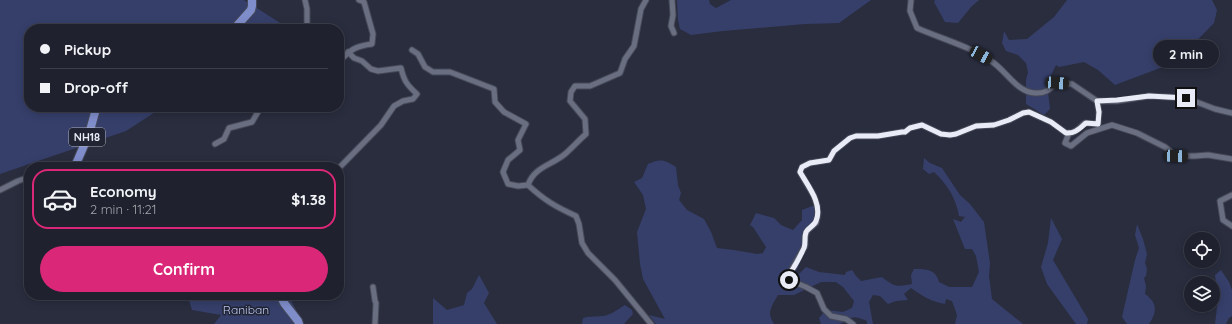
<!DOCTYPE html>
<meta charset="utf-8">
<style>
body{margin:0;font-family:Quicksand,sans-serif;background:#272a36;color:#f1f3f6;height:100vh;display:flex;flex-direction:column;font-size:15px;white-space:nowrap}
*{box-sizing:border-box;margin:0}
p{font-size:13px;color:#a1a4aa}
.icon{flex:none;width:22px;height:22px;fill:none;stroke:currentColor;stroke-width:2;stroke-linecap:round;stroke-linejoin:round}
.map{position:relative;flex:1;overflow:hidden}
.sheet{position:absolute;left:24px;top:162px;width:320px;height:138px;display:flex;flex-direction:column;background:#1f222e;border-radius:16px;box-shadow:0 2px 10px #0003,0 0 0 1px #3c3f4a}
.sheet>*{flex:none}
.guide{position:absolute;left:24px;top:24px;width:320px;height:88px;border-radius:16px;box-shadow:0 2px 10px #0003,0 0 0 1px #3c3f4a;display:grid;align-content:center;height:88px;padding:0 16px;background:#1f222e}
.tools{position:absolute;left:1184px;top:232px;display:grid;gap:8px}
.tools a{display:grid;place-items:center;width:36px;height:36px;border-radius:50%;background:#1f222e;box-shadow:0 2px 10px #0003,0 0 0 1px #3c3f4a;font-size:20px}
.end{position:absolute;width:18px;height:18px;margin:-9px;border:5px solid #e9ecf7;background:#111;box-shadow:0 0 0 2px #111}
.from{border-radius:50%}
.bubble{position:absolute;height:28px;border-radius:14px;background:#1f222e;box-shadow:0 2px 10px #0003,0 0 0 1px #3c3f4a;font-size:13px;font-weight:700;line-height:28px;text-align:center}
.car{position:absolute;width:12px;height:24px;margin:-12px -6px;border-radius:5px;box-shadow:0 0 3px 1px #0007;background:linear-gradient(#222 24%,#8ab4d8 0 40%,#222 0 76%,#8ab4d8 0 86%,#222 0)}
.guide b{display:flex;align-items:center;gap:14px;height:38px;font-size:15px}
.guide b+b{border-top:1px solid #3c3f4a}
.guide i{width:10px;height:10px;background:#f1f3f6}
ul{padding:7px 0 0;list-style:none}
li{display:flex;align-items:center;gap:12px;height:60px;margin:0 8px 6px;padding:0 8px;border:2px solid transparent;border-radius:16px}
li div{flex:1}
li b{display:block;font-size:15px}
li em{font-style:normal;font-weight:700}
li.active{border-color:#db2777}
li>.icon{width:36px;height:36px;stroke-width:1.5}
.primary-button{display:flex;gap:8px;margin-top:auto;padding:8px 16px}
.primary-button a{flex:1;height:46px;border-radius:24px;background:#db2777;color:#fff;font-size:16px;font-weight:700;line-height:46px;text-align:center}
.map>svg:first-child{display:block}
</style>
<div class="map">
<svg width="1232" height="324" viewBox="0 0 1232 324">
<rect width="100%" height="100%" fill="#292d3e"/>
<g fill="#363f6a">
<path d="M0 0H244L288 28 286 29H29V107H163L126 131 0 174Z"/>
<path d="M677 0H709L710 4 716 8 731 0H871L839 23 805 24 723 31 691 35 680 29 678 20Z"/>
<path d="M935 0H979L971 7 958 23 945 22 934 2Z"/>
<path d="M1067 0H1212L1217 10 1214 23 1176 62 1115 85 1098 70 1084 62 1059 67 1056 65 1047 83 1050 109 1044 115 1026 104V80L1028 72 1026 63 1018 55 1006 51 1002 43 1004 31 1009 40 1027 39 1054 17Z"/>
<path d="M924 158 930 163 942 168 960 195 970 204 984 222 990 263 989 276 992 299 1023 324H955L957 315 952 301 946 299 945 304C932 302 922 296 911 288L904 294 908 300 896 301 888 304 880 296 873 295 869 302 873 324H867V321C849 314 855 318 840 324 835 324 826 324 821 324L819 318 826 310 843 312 852 308 854 301 843 287 836 282H821L794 295H778C772 306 766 312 774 324H656L649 315 665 319 643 279 640 264 637 232 646 209 643 195 634 182 642 178 648 164C661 158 665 160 676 167L678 185 681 193 679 200 687 210 704 219 711 232 717 248 734 250 757 254 763 253 766 247 753 227 750 225 756 213 774 218 781 225 793 230 802 220V210L820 203 821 215 817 222 807 236 804 254 796 271 799 274 806 267 819 272 845 275 846 272 852 270 856 276 861 281 882 277C894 287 897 287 912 284L911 275 914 269C926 269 936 269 939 282L949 287H972L979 272 976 256 972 249H965L953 219 961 222 965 217 959 216C956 198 947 184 934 172L929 174 923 169Z"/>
<path d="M1051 218 1062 239 1053 260 1088 319 1087 324H1076L1047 284 1041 267 1048 243Z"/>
<path d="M1137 224 1143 239 1147 254 1145 263 1147 269 1146 276 1144 278 1146 286 1145 294C1158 303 1157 312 1149 324H1127L1122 317 1135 260 1139 248 1135 235Z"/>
<path d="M1221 270 1229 282 1232 290V316L1229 318 1226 324H1215L1218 299 1215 275Z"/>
<path d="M479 275 489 293 484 303 497 324H433V298L447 310 464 305 467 293 472 289Z"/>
<path d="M189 295H288L304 324H214L221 315 192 310 188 297Z"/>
<path d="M625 305 632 310 633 314 624 324H582L583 318C589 316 595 317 602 316 610 316 618 309 625 305Z"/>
</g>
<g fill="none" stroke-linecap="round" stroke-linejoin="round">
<g stroke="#464957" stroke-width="7">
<g id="minor">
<path d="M305 0 307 9V29"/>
<path d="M646 0 641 9 634 46 625 59 620 73 590 86H575L571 92 570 101 585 119 586 134C579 140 572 148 565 154 552 165 534 167 528 185 544 200 556 207 576 216L579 224 582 243 588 253 615 280 651 324"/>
<path d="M672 0 673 15 671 26 674 33"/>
<path d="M911 0 910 11 917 28C942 39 969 46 991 61 1006 70 1016 92 1035 93 1045 94 1050 89 1057 83L1072 84 1097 101H1117L1149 96 1186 98 1215 109 1232 113"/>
<path d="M412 50 418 54 425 67 433 72H450L494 89 495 102 504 112 526 124 518 140 520 150 508 160 503 172 508 184 518 186 528 185"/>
<path d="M339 62C350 50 355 46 372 44L373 34 364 2 359 0"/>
<path d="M1069 133 1065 143 1071 146 1087 133 1112 125 1137 133 1165 147 1176 156H1195L1208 155 1232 159"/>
<path d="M215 144 224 139 229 128 252 122 261 107"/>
<path d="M65 167 76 164"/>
<path d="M339 168 381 125 394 106 403 101 413 99 417 94C407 85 404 81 401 68L378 71 371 69 362 61 354 58 348 52"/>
<path d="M0 190 18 181 29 177"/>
<path d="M1232 195 1220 201 1223 220 1232 226"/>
<path d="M373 287 375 301 376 303 375 324"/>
<path d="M853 324 846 319 831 316 824 309 817 293 806 287 789 280 787 278 805 246V237L807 231 816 223 818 214 817 205 814 196 800 172 802 167 810 163 829 160 834 151 850 138 856 136H878L902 132H905L910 128 922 125 941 134 950 135 956 134 976 126 994 125 1009 120 1023 113 1029 112 1051 122 1066 133C1075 134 1079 128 1085 123L1098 124 1099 112 1097 101"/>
</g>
</g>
<g stroke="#464957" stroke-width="10">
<g id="primary">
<path d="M234 29 251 10 252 6V0"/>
<path d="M76 167V164L89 134 96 109 98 107"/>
<path d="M280 295 284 303 298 321 299 324"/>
</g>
</g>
<use href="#minor" stroke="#696e81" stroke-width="5"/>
<use href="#primary" stroke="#7f8dcb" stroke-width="8"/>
</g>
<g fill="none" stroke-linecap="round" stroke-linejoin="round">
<path stroke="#e9ecf7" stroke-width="5" d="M789 280 787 278C789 273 792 271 794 267 798 261 801 254 804 248 806 243 804 237 806 232 808 228 814 226 816 221 823 204 808 186 800 172L802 167 810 163 829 160 834 151 850 138 856 136H878L902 132H905L910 128 922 125 941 134 950 135 956 134 976 126 994 125 1009 120 1023 113 1029 112 1051 122 1066 133C1075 134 1080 128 1086 123L1098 124 1099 112 1097 101 1117 100 1149 96 1186 98"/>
</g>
<g text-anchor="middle" stroke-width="3" stroke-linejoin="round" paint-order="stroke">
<rect fill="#202433" stroke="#adb0bc" stroke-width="1" x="69" y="128" width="36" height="18" rx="3"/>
<g font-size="11" font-weight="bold" fill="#e9ecf7">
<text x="87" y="141">NH18</text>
</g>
<g font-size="12" fill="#bfcaf1" stroke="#202433">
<text x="246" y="314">Raniban</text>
</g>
</g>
</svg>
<div class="tools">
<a><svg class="icon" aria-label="locate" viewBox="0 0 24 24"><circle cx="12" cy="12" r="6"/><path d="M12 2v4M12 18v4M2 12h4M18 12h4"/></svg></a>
<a><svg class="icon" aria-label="layers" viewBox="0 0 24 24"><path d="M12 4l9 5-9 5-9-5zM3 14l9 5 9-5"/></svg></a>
</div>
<i class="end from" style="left:789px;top:280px"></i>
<i class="end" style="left:1186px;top:98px"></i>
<div class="bubble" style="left:1153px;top:40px;width:66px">2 min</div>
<i class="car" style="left:981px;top:55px;rotate:119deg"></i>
<i class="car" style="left:1057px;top:83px;rotate:94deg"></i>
<i class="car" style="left:1176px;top:156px;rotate:92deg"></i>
<div class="guide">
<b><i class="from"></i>Pickup</b>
<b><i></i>Drop-off</b>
</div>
<section class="sheet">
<ul>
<li class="active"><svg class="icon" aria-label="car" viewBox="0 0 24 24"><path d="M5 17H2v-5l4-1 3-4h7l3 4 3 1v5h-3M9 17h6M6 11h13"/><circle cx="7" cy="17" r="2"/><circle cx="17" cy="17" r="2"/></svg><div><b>Economy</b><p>2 min · 11:21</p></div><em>$1.38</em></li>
</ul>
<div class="primary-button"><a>Confirm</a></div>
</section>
</div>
